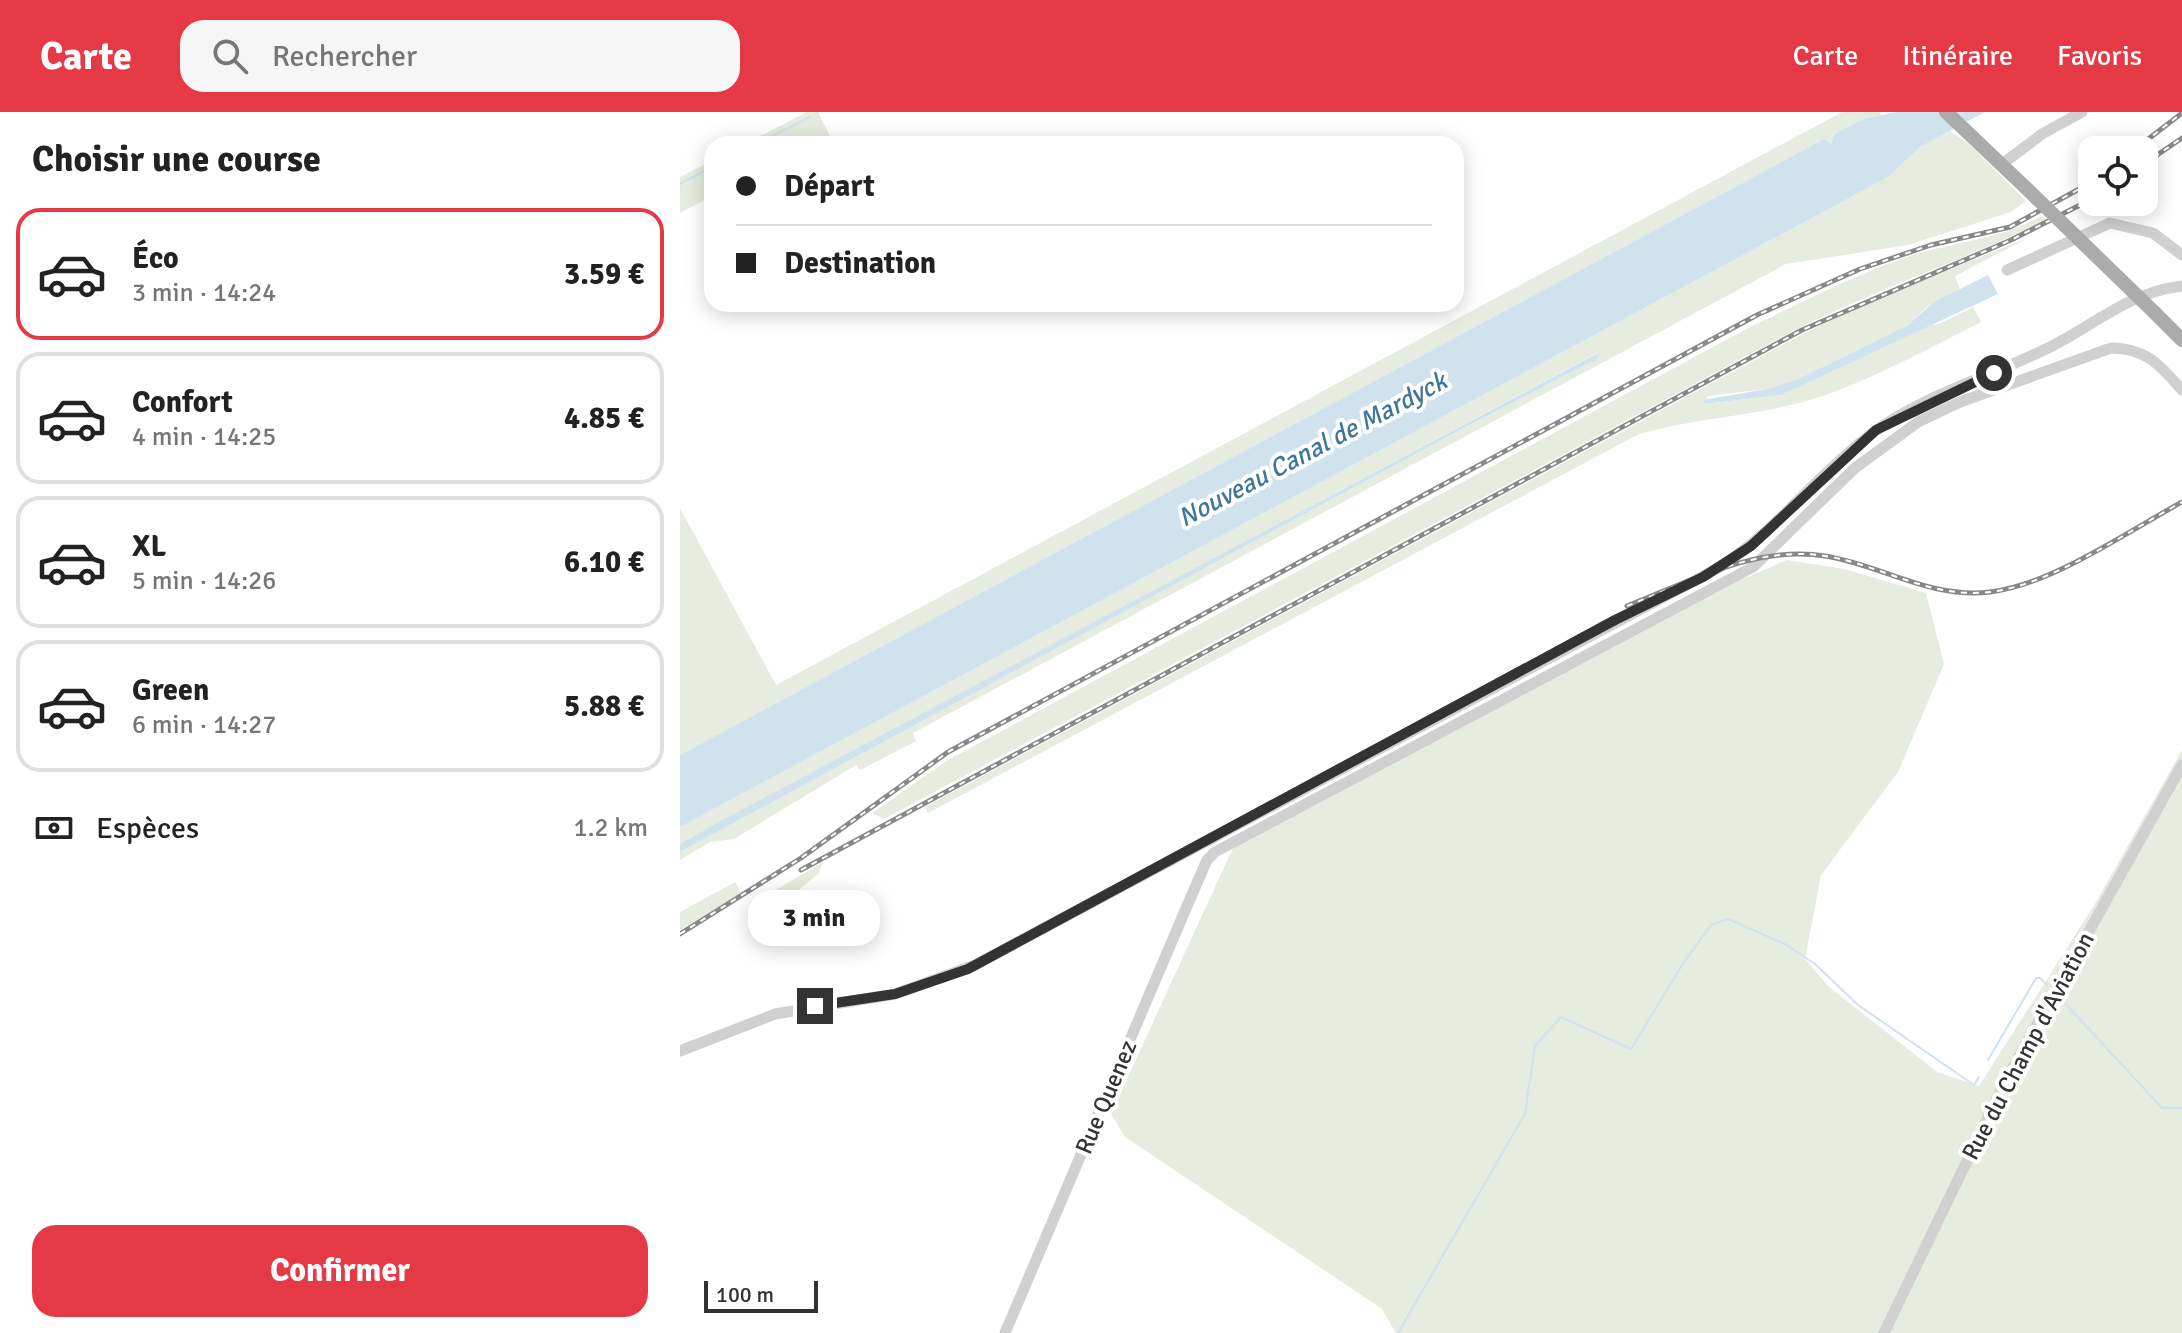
<!DOCTYPE html>
<html lang="fr">
<meta charset="utf-8">
<style>
body{margin:0;font-family:Signika,sans-serif;background:#f6f6f6;color:#222;height:100vh;display:flex;flex-direction:column;font-size:30px;white-space:nowrap}
*{box-sizing:border-box;margin:0}
p{font-size:26px;color:#767676}
.icon{flex:none;width:44px;height:44px;fill:none;stroke:currentColor;stroke-width:2;stroke-linecap:round;stroke-linejoin:round}
.map{position:relative;flex:1;overflow:hidden}
.details{display:flex;flex-direction:column;background:#fff;width:680px}
.details>*{flex:none}
.guide{position:absolute;left:24px;top:24px;width:760px;height:176px;border-radius:24px;box-shadow:0 4px 20px #0003;display:grid;align-content:center;height:176px;padding:0 32px;background:#fff}
.controls{position:absolute;left:1398px;top:24px;display:grid;gap:16px}
.controls a{display:grid;place-items:center;width:80px;height:80px;border-radius:16px;background:#fff;box-shadow:0 4px 20px #0003;font-size:40px}
.scale{position:absolute;left:24px;bottom:20px;width:114px;box-sizing:border-box;padding-left:8px;border:4px solid #333;border-top:0;font-size:22px;line-height:28px;white-space:nowrap;color:#333;-webkit-text-stroke:6px #fff;paint-order:stroke}
.end{position:absolute;width:36px;height:36px;margin:-18px;border:10px solid #333;background:#fff;box-shadow:0 0 0 4px #fff}
.from{border-radius:50%}
.bubble{position:absolute;height:56px;border-radius:24px;background:#fff;box-shadow:0 4px 20px #0003;font-size:26px;font-weight:700;line-height:56px;text-align:center}
.guide b{display:flex;align-items:center;gap:28px;height:76px;font-size:30px}
.guide b+b{border-top:2px solid #e0e0e0}
.guide i{width:20px;height:20px;background:#222}
ul{padding:0;list-style:none}
li{display:flex;align-items:center;gap:24px;height:132px;margin:0 16px 12px;padding:0 16px;border:4px solid #e0e0e0;border-radius:24px}
li div{flex:1}
li b{display:block;font-size:30px}
li em{font-style:normal;font-weight:700}
li.selected{border-color:#e63946}
li>.icon{width:72px;height:72px;stroke-width:1.5}
h2{padding:0 32px;font-size:36px;line-height:96px}
.pay{display:flex;align-items:center;gap:20px;height:88px;padding:0 32px;font-size:30px}
.pay p{margin-inline-start:auto}
.primary-button{display:flex;gap:16px;margin-top:auto;padding:16px 32px}
.primary-button a{flex:1;height:92px;border-radius:24px;background:#e63946;color:#fff;font-size:32px;font-weight:700;line-height:92px;text-align:center}
header{display:flex;align-items:center;gap:48px;box-sizing:border-box;height:112px;padding:0 40px;background:#e63946;color:#fff}
header strong{font-size:38px}
nav{display:flex;gap:44px;margin-inline-start:auto;font-size:28px}
.search{width:560px;height:72px;background:#f6f6f6;display:flex;align-items:center;gap:20px;box-sizing:border-box;padding:0 28px;border-radius:24px;color:#767676;font-size:30px}
main{display:flex;flex:1;min-height:0}
.map>svg:first-child{display:block}
</style>
<header>
<strong>Carte</strong>
<div class="search"><svg class="icon" aria-label="search" viewBox="0 0 24 24"><circle cx="10" cy="10" r="6"/><path d="M15 15l6 6"/></svg>Rechercher</div>
<nav><a>Carte</a><a>Itinéraire</a><a>Favoris</a></nav>
</header>
<main>
<section class="details">
<h2>Choisir une course</h2>
<ul>
<li class="selected"><svg class="icon" aria-label="car" viewBox="0 0 24 24"><path d="M5 17H2v-5l4-1 3-4h7l3 4 3 1v5h-3M9 17h6M6 11h13"/><circle cx="7" cy="17" r="2"/><circle cx="17" cy="17" r="2"/></svg><div><b>Éco</b><p>3 min · 14:24</p></div><em>3.59 €</em></li>
<li><svg class="icon" aria-label="car" viewBox="0 0 24 24"><path d="M5 17H2v-5l4-1 3-4h7l3 4 3 1v5h-3M9 17h6M6 11h13"/><circle cx="7" cy="17" r="2"/><circle cx="17" cy="17" r="2"/></svg><div><b>Confort</b><p>4 min · 14:25</p></div><em>4.85 €</em></li>
<li><svg class="icon" aria-label="car" viewBox="0 0 24 24"><path d="M5 17H2v-5l4-1 3-4h7l3 4 3 1v5h-3M9 17h6M6 11h13"/><circle cx="7" cy="17" r="2"/><circle cx="17" cy="17" r="2"/></svg><div><b>XL</b><p>5 min · 14:26</p></div><em>6.10 €</em></li>
<li><svg class="icon" aria-label="car" viewBox="0 0 24 24"><path d="M5 17H2v-5l4-1 3-4h7l3 4 3 1v5h-3M9 17h6M6 11h13"/><circle cx="7" cy="17" r="2"/><circle cx="17" cy="17" r="2"/></svg><div><b>Green</b><p>6 min · 14:27</p></div><em>5.88 €</em></li>
</ul>
<div class="pay"><svg class="icon" aria-label="cash" viewBox="0 0 24 24"><path d="M3 7h18v10H3z"/><circle cx="12" cy="12" r="2"/></svg>Espèces<p>1.2 km</p></div>
<div class="primary-button"><a>Confirmer</a></div>
</section>
<div class="map">
<svg width="1502" height="1221" viewBox="0 0 1502 1221">
<rect width="100%" height="100%" fill="#fff"/>
<g fill="#e6ecdf">
<path d="M127 0H138L153 30 65 32Z"/>
<path d="M1162 0H1200L1201 3 1183 7 1154 22 1151 32 1144 27 0 643V396L96 573Z"/>
<path d="M1270 19 1288 31 1346 89 1331 100 1228 133 1106 152 233 621 236 629 180 658 176 653 54 727 30 730 0 748V740L782 317 917 247 919 240 0 732V715L1208 65 1240 35Z"/>
<path d="M32 49V84L0 101V65Z"/>
<path d="M1361 104 1366 108C1284 148 1197 177 1115 218L204 707 192 701 268 648 1070 215C1121 191 1172 164 1227 145 1272 130 1320 128 1361 104Z"/>
<path d="M1350 125 1275 164 1280 177 1248 194 1228 213 1120 266 1087 277 1027 284 1026 292 1101 283 1244 214 1259 212 1293 195 1301 210C1252 235 1202 262 1151 281 1090 304 1021 304 959 322L248 701 245 695 1121 223 1191 189Z"/>
<path d="M1107 448 1164 457 1246 481 1264 552 1218 660 1141 763 1125 847 1148 874 1257 960 1299 974 1413 795 1502 638V1221H716L702 1197 445 1025 431 1002 558 725 1034 479Z"/>
<path d="M143 750 139 761 99 795H84L77 789Z"/>
<path d="M55 770 61 781 0 818V800Z"/>
</g>
<g fill="#cfe2ee">
<path d="M1216 0H1305L1240 35 1208 65 0 715V643L1144 27 1151 32 1154 22 1183 7Z"/>
<path d="M1308 163 1318 182 1101 283 1025 292 1023 288 1087 277 1120 266 1228 213 1254 190Z"/>
<path d="M920 240 917 247 782 317 0 740V732L39 710Z"/>
</g>
<g fill="none" stroke-linecap="round" stroke-linejoin="round">
<g stroke="#cfe2ee" stroke-width="2">
<path d="M77 32 130 5"/>
<path d="M0 72 32 55"/>
<path d="M1383 889 1482 996H1502"/>
<path d="M1308 948 1356 866H1360L1367 873"/>
<path d="M718 1221 845 1002 855 934 881 905 951 937 1004 850 1031 813 1048 807 1105 832 1135 852 1178 893 1294 973 1299 965"/>
</g>
<g stroke="#d0d0d0" stroke-width="11">
<path d="M1321 53 1362 22 1402 0"/>
<path d="M1327 158 1430 111 1473 121 1502 143"/>
<path d="M0 939 95 902 215 882 295 853 1040 455C1096 419 1134 366 1186 326 1237 285 1307 266 1366 237 1414 214 1446 181 1502 174"/>
<path d="M325 1221 507 794 527 748 535 740 1073 455 1175 356 1238 310 1280 290 1431 236C1466 236 1480 253 1502 278"/>
<path d="M1204 1221 1327 966 1502 653"/>
</g>
<g stroke="#ababab" stroke-width="14">
<path d="M1266 0 1345 75"/>
<path d="M1475 201 1502 228"/>
</g>
<g stroke="#888" stroke-width="5">
<g id="rail">
<path d="M1454 38 1502 1"/>
<path d="M1464 52 1502 26"/>
<path d="M947 494C1009 470 1076 433 1145 444 1202 453 1249 487 1310 480 1371 473 1447 420 1502 390"/>
<path d="M121 758 1122 218 1331 128 1412 87"/>
<path d="M0 822 121 746 268 640 1077 203 1180 157 1251 133 1330 115 1412 70"/>
</g>
</g>
<use href="#rail" stroke="#fff" stroke-width="2" stroke-dasharray="6" stroke-linecap="butt"/>
<path stroke="#ababab" stroke-width="14" d="M1345 75 1475 201"/>
</g>
<g fill="none" stroke-linecap="round" stroke-linejoin="round">
<path stroke="#333" stroke-width="10" d="M135 894 215 882 288 857 935 508 1023 465 1071 434 1196 318 1314 261"/>
</g>
<g text-anchor="middle" stroke-width="8" stroke-linejoin="round" paint-order="stroke">
<g font-size="24" fill="#333" stroke="#fff">
<text transform="translate(1348 934) rotate(-62)" y="8">Rue du Champ d'Aviation</text>
<text transform="translate(426 985) rotate(-67)" y="8">Rue Quenez</text>
</g>
<g font-size="26" font-style="italic" fill="#3f7597" stroke="#fff">
<text transform="translate(632 337) rotate(-28)" y="9">Nouveau Canal de Mardyck</text>
</g>
</g>
</svg>
<div class="controls">
<a><svg class="icon" aria-label="locate" viewBox="0 0 24 24"><circle cx="12" cy="12" r="6"/><path d="M12 2v4M12 18v4M2 12h4M18 12h4"/></svg></a>
</div>
<div class="scale">100 m</div>
<i class="end from" style="left:1314px;top:261px"></i>
<i class="end" style="left:135px;top:894px"></i>
<div class="bubble" style="left:68px;top:778px;width:132px">3 min</div>
<div class="guide">
<b><i class="from"></i>Départ</b>
<b><i></i>Destination</b>
</div>
</div>
</main>
